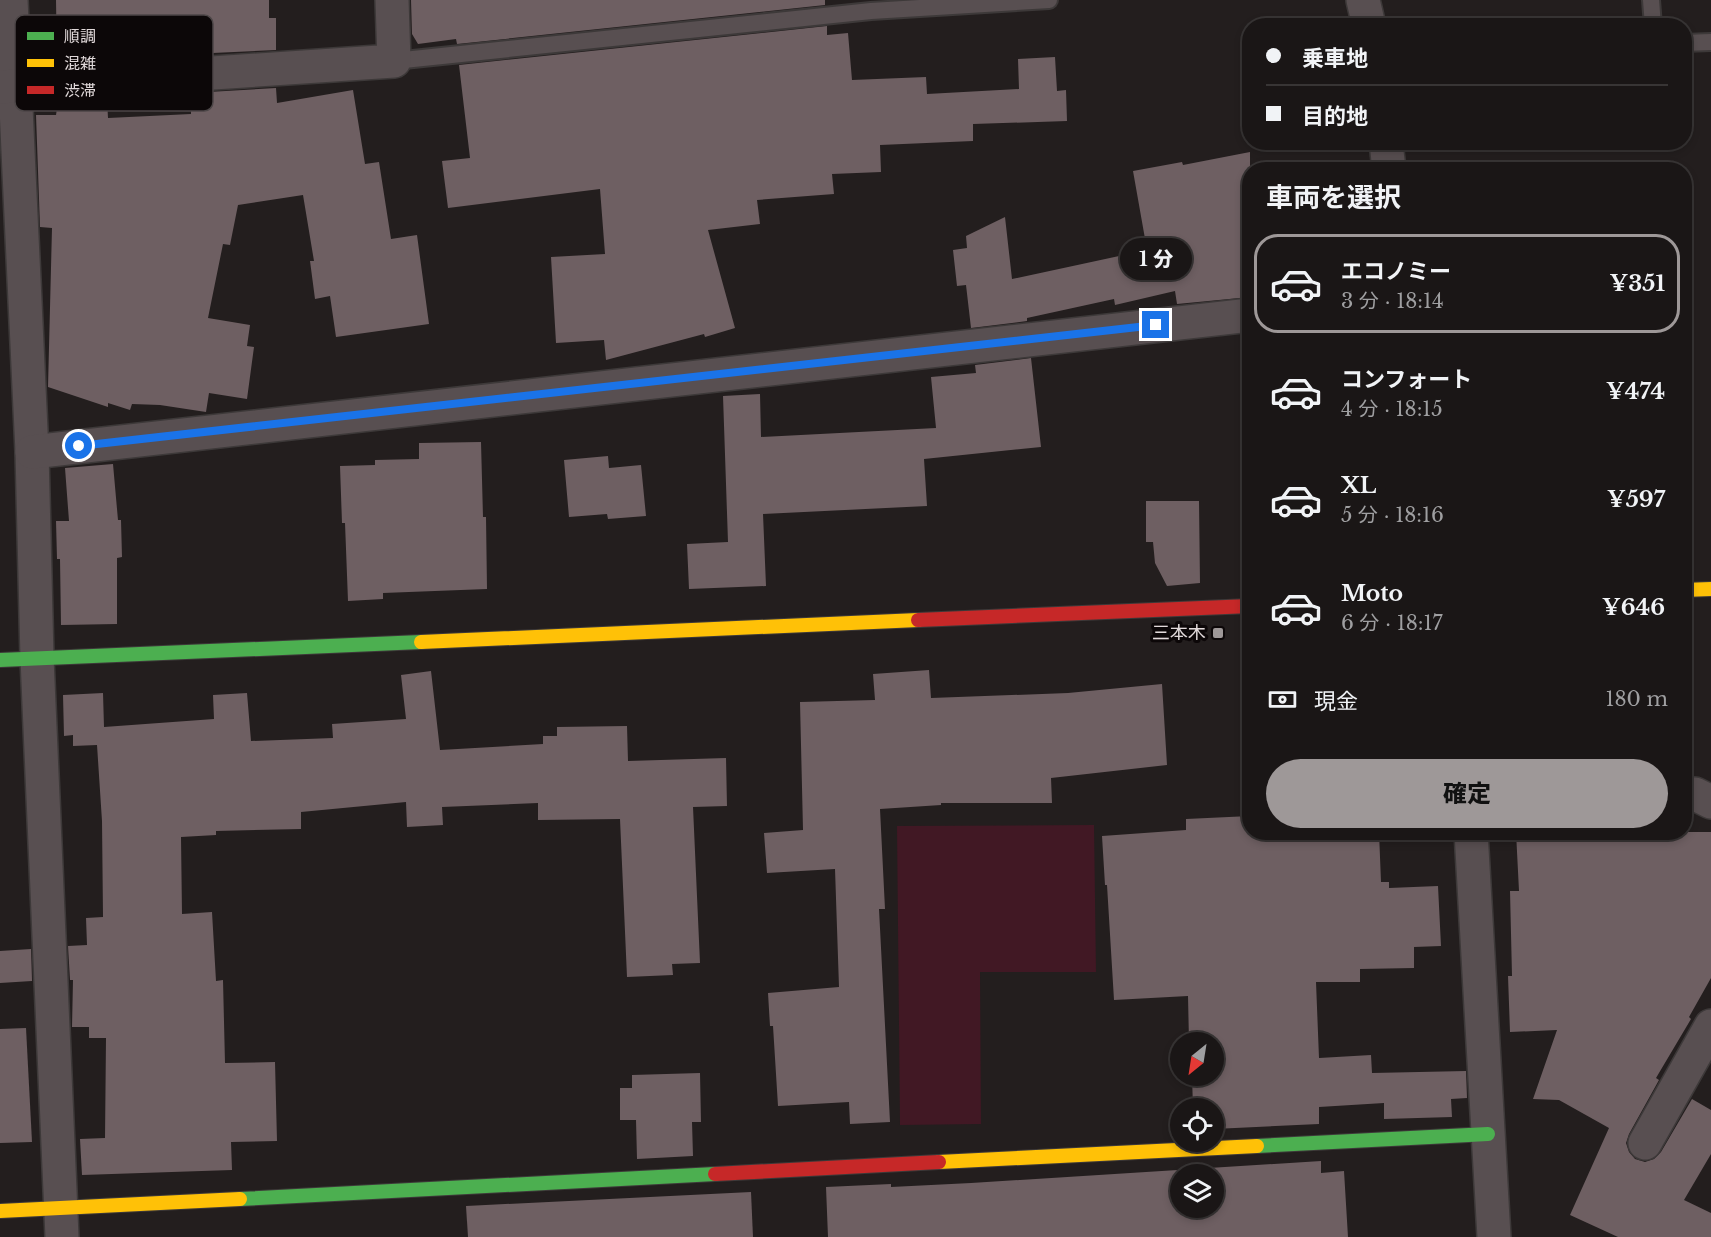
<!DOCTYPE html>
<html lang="ja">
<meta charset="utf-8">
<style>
body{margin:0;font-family:"Libre Baskerville","Noto Sans JP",serif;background:#272323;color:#f1f3f6;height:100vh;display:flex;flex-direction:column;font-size:22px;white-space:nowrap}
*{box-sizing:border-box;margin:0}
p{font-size:20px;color:#9f9fa1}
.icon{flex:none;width:33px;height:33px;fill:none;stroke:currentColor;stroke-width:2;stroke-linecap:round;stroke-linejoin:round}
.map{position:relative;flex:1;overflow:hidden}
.details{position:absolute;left:1242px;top:162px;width:450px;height:678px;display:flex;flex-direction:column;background:#1a1616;border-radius:24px;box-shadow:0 3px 9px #0003,0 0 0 2px #383535}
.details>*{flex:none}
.hud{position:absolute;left:1242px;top:18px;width:450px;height:132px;border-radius:24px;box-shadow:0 3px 9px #0003,0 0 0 2px #383535;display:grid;align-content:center;height:132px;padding:0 24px;background:#1a1616}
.needle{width:39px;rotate:210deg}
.buttons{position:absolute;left:1170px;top:1032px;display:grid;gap:12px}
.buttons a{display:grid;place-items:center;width:54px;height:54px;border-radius:50%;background:#1a1616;box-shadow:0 3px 9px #0003,0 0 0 2px #383535;font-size:30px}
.end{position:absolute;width:27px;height:27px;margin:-14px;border:8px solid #1a73e8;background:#fff;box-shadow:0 0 0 3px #fff}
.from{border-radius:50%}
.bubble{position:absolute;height:42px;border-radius:21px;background:#1a1616;box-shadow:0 3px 9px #0003,0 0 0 2px #383535;font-size:20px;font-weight:800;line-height:42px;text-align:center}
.hud b{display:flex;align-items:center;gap:21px;height:57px;font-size:22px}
.hud b+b{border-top:2px solid #383535}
.hud i{width:15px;height:15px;background:#f1f3f6}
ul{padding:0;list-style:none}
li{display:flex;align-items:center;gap:18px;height:99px;margin:0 12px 9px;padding:0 12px;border:3px solid transparent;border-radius:24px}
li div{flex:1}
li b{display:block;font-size:22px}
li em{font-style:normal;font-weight:800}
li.current{border-color:#9e9898}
li>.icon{width:54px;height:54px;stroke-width:1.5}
h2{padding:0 24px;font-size:27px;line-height:72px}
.pay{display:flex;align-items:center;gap:15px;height:66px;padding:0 24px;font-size:22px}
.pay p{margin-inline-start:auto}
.button{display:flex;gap:12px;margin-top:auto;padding:12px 24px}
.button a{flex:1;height:69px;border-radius:36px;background:#9e9898;color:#111;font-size:24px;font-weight:800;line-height:69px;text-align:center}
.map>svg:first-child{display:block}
</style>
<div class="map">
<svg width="1711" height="1237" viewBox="0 0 1711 1237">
<rect width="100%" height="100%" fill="#231e1e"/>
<path fill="#411824" d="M1094 825 1096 972H980L981 1124 900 1125 897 826Z"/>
<g fill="#6e5f62" fill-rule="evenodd">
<path d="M56 0H269V18H276V50L169 55 167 41 106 46V61L57 64Z"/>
<path d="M411 0H825V5L457 44 456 39 418 44 412 34Z"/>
<path d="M827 26V35L848 33 852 80 926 77 927 94 1019 89 1018 59 1055 57 1057 91 1066 90 1067 121 973 124V141L880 145 881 172 832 174 834 194 757 200 760 224 708 230 735 328 705 337 704 334 606 360 604 340 556 343 551 257 605 254 600 189 448 208 442 161 470 158 459 65Z"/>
<path d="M276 88 277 103 353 90 365 164 379 162 391 239 417 235 429 324 336 337 330 296 315 299 310 261H314L303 195 238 205 230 245 223 244 208 318 250 325 247 346 254 347 247 399 209 393 206 412 160 405 132 404 130 410 108 403V407L48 387 52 228 40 227 36 115H56L58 102 107 99 108 118 191 114V93Z"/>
<path d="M1250 152V297L1177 304 1175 291 1115 305 1114 299 1027 318V321L971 328 966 285 957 286 953 250 967 248 966 236 1005 217 1012 279 1147 250 1133 171 1182 162 1183 165Z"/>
<path d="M1031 358 1041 447 924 459 927 506 763 514 766 586 689 589 687 544 728 542 723 396 760 394 761 437 936 428 931 377 976 373 975 365Z"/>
<path d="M481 442 483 517H486L487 589 383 593V599L348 601 345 523H342L340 466 375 465V460L419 459V443Z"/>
<path d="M608 456 609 468 641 465 646 516 608 519 607 514 569 517 564 460Z"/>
<path d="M113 464 118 520H121L122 557 117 558V624L61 625 60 559H57L56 521H69L65 468Z"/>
<path d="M1146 501H1199L1200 583 1167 586 1155 563 1153 542H1146Z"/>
<path d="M929 670 931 698 1068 693 1162 684 1167 765 1051 778 1052 803H941V805L880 809 885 909H879L890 1122 850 1124 849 1102 778 1106 773 1026H770L768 993 839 987 835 869 767 873 764 833 803 830 800 702 875 700 873 674Z"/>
<path d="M431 671 440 750 543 744V736H557V727L627 726 628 761 726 758 727 806 693 807 700 963 672 964 673 975 627 977 620 819 538 820V803L442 807 443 825 407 827 406 802 301 812V829L216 831V835L181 837 182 914 212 912 216 981 223 980 225 1063 275 1062 277 1141 231 1142 232 1170 82 1175 80 1139 105 1138 106 1038H89V1027H72L73 980H70L68 946 87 945 86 918 103 917 102 821 97 745 73 746V735L64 736 63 695 103 693 104 727 214 719 213 695 247 693 251 741 333 738 332 724 406 719 401 675Z"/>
<path d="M1250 816V832H1379L1381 882H1389V888L1438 886 1441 946 1414 947V968L1360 969V982H1316L1319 1058 1371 1055 1372 1073 1466 1071 1467 1098 1451 1099 1452 1117 1384 1119V1103L1319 1107V1124L1214 1129V1108H1193L1192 1076H1214V1042H1189L1188 996 1114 1000 1107 885H1105L1102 836 1186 830V819Z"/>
<path d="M1516 832H1711V978L1689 1017 1691 1019 1656 1078 1659 1080 1629 1134 1626 1143 1629 1152 1635 1159 1645 1162 1654 1159 1661 1152 1692 1099 1711 1110V1154L1684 1200 1711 1213V1237H1618L1570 1215 1609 1128 1559 1100 1533 1099 1557 1030 1510 1032 1508 976H1512L1510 891H1519Z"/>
<path d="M31 949 32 981 0 983V951Z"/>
<path d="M26 1028 32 1142 0 1143V1029Z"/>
<path d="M700 1073 701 1122H692L693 1156 637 1159 636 1120H620V1088H632V1075Z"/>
<path d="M1321 1161V1173L1344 1171 1348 1237H828L826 1187 891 1184V1187L971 1183ZM1180 1174H1214V1208H1180Z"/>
<path d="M751 1192 753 1237H468L466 1206Z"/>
</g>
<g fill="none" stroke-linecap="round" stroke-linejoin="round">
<g stroke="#3d3939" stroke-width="20">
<g id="lane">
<path d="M1651 0 1653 26"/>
<path d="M1684 43 1711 42"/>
<path d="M394 61 871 11 1049 0"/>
</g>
</g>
<g stroke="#3d3939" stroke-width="36">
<g id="street">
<path d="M11 0 32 452 37 658 62 1237"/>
<path d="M1363 0 1369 26"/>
<path d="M0 87 394 61 392 0"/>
<path d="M1386 142 1389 170"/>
<path d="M32 452 1250 315"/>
<path d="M1684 795 1695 794 1711 802"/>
<path d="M1471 832 1494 1237"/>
<path d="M1645 1143 1711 1026"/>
</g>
</g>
<g stroke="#3d3939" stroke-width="16">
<g id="fast">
<path d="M0 660 421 642"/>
<path d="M1257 1146 1488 1134"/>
<path d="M240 1199 715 1174"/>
</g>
</g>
<g stroke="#3d3939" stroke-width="16">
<g id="slow">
<path d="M1684 590 1711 589"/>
<path d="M421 642 918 620"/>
<path d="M939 1162 1257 1146"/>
<path d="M0 1211 240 1199"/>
</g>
</g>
<g stroke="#3d3939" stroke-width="16">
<g id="jam">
<path d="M918 620 1250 606"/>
<path d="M715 1174 939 1162"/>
</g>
</g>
<use href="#lane" stroke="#584f51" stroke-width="16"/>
<use href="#street" stroke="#584f51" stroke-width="33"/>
<use href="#fast" stroke="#4caf50" stroke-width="14"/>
<use href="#slow" stroke="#ffc107" stroke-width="14"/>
<use href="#jam" stroke="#c62828" stroke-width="14"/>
</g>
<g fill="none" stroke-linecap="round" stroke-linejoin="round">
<path stroke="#1a73e8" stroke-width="8" d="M79 446 1156 325"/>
</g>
<rect fill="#9e9898" stroke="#0c0708" stroke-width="2" x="1212" y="627" width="12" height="12" rx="3"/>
<g text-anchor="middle" stroke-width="6" stroke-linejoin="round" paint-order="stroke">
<g font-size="18" fill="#e1d9da" stroke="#0c0708" text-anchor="end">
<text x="1206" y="639">三本木</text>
</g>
</g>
<rect x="15" y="15" width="198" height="96" rx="9" fill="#0c0708" stroke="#4c4647" stroke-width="1.5"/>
<rect x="27" y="32" width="27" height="8" fill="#4caf50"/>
<rect x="27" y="59" width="27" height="8" fill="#ffc107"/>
<rect x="27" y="86" width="27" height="8" fill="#c62828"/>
<g font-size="16" fill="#e1d9da">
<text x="64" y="42">順調</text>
<text x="64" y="69">混雑</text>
<text x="64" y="96">渋滞</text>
</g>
</svg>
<div class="buttons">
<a><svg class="needle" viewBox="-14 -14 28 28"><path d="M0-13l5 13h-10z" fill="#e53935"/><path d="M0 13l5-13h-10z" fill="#9f9fa1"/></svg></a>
<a><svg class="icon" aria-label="locate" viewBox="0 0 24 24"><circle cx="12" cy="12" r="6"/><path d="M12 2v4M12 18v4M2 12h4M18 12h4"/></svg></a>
<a><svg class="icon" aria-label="layers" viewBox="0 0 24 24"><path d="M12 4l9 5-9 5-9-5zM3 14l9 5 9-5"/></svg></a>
</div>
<i class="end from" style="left:79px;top:446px"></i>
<i class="end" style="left:1156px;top:325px"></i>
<div class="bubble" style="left:1120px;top:238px;width:72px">1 分</div>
<div class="hud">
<b><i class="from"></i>乗車地</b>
<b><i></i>目的地</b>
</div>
<section class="details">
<h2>車両を選択</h2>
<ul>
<li class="current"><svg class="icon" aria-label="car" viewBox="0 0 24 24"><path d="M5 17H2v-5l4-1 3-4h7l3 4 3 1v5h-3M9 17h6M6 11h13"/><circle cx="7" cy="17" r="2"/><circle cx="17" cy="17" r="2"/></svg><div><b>エコノミー</b><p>3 分 · 18:14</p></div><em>¥351</em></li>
<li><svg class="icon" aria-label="car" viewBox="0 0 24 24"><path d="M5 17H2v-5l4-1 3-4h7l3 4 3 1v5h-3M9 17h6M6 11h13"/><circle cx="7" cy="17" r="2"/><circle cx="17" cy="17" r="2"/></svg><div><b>コンフォート</b><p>4 分 · 18:15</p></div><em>¥474</em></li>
<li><svg class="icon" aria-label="car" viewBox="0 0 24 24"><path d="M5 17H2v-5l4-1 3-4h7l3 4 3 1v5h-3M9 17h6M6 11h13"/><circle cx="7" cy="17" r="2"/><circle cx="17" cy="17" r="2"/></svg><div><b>XL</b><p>5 分 · 18:16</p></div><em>¥597</em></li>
<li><svg class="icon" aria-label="car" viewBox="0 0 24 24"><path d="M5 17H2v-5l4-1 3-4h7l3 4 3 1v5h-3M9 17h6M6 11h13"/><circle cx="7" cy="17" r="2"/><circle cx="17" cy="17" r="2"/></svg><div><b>Moto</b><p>6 分 · 18:17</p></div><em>¥646</em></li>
</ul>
<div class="pay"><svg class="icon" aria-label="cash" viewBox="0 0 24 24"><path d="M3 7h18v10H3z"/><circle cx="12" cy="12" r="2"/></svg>現金<p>180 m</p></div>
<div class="button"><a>確定</a></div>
</section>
</div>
